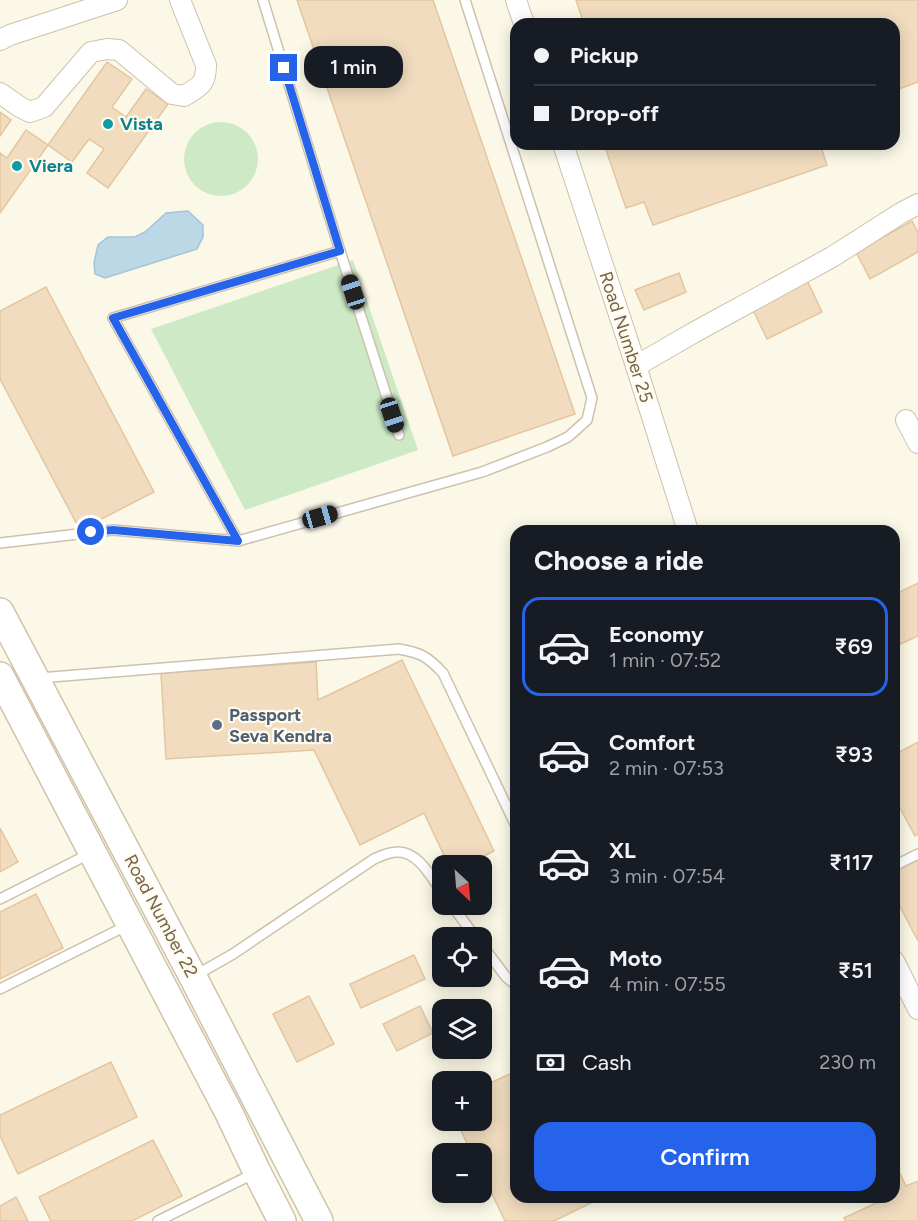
<!DOCTYPE html>
<meta charset="utf-8">
<style>
body{margin:0;font-family:Figtree,sans-serif;background:#242831;color:#f1f3f6;height:100vh;display:flex;flex-direction:column;font-size:22px;white-space:nowrap}
*{box-sizing:border-box;margin:0}
p{font-size:20px;color:#9ea1a6}
.icon{flex:none;width:33px;height:33px;fill:none;stroke:currentColor;stroke-width:2;stroke-linecap:round;stroke-linejoin:round}
.map{position:relative;flex:1;overflow:hidden}
.side{position:absolute;left:510px;top:525px;width:390px;height:678px;display:flex;flex-direction:column;background:#171b24;border-radius:18px;box-shadow:0 3px 15px #0003}
.side>*{flex:none}
.banner{position:absolute;left:510px;top:18px;width:390px;height:132px;border-radius:18px;box-shadow:0 3px 15px #0003;display:grid;align-content:center;height:132px;padding:0 24px;background:#171b24}
.needle{width:39px;rotate:154deg}
.buttons{position:absolute;left:432px;top:855px;display:grid;gap:12px}
.buttons a{display:grid;place-items:center;width:60px;height:60px;border-radius:12px;background:#171b24;box-shadow:0 3px 15px #0003;font-size:30px}
.end{position:absolute;width:27px;height:27px;margin:-14px;border:8px solid #2563eb;background:#fff;box-shadow:0 0 0 3px #fff}
.from{border-radius:50%}
.bubble{position:absolute;height:42px;border-radius:18px;background:#171b24;box-shadow:0 3px 15px #0003;font-size:20px;font-weight:600;line-height:42px;text-align:center}
.car{position:absolute;width:18px;height:36px;margin:-18px -9px;border-radius:8px;box-shadow:0 0 4px 2px #0007;background:linear-gradient(#222 24%,#8ab4d8 0 40%,#222 0 76%,#8ab4d8 0 86%,#222 0)}
.banner b{display:flex;align-items:center;gap:21px;height:57px;font-size:22px}
.banner b+b{border-top:2px solid #363941}
.banner i{width:15px;height:15px;background:#f1f3f6}
ul{padding:0;list-style:none}
li{display:flex;align-items:center;gap:18px;height:99px;margin:0 12px 9px;padding:0 12px;border:3px solid transparent;border-radius:18px}
li div{flex:1}
li b{display:block;font-size:22px}
li em{font-style:normal;font-weight:600}
li.on{border-color:#2563eb}
li>.icon{width:54px;height:54px;stroke-width:1.5}
h2{padding:0 24px;font-size:27px;line-height:72px}
.pay{display:flex;align-items:center;gap:15px;height:66px;padding:0 24px;font-size:22px}
.pay p{margin-inline-start:auto}
.button{display:flex;gap:12px;margin-top:auto;padding:12px 24px}
.button a{flex:1;height:69px;border-radius:18px;background:#2563eb;color:#fff;font-size:24px;font-weight:600;line-height:69px;text-align:center}
.map>svg:first-child{display:block}
</style>
<div class="map">
<svg width="918" height="1221" viewBox="0 0 918 1221">
<rect width="100%" height="100%" fill="#fcf8e7"/>
<g fill="#cde9c5">
<circle cx="221" cy="159" r="37"/>
<path d="M353 260 418 450 245 510 151 329Z"/>
</g>
<path fill="#bcd7e5" stroke="#a2c5d7" stroke-width="1.5" d="M188 211 203 225V237L197 249 105 278 95 274 94 263 98 245 108 237H135L145 232 166 213Z"/>
<g fill="#f1dcbf" stroke="#e3c6a0" stroke-width="1.5">
<path d="M297 0H433L575 414 453 456Z"/>
<path d="M576 0H918V82L894 91V24H584Z"/>
<path d="M107 62 132 79 112 107 126 117 146 89 168 104 108 188 87 173 104 149 89 139 72 162 48 145Z"/>
<path d="M0 112 11 120 0 136Z"/>
<path d="M26 130 48 145 0 213V153L7 158Z"/>
<path d="M604 144H820L827 165 653 225 644 202 626 208Z"/>
<path d="M912 221 918 232V252L870 279 856 252Z"/>
<path d="M679 273 686 292 644 310 635 290Z"/>
<path d="M806 278 822 312 767 339 753 310Z"/>
<path d="M46 287 154 492 80 530 0 379V311Z"/>
<path d="M918 583V636L894 647V595Z"/>
<path d="M402 660 494 851 465 866H449L424 813 360 845 314 750 166 759 161 673 316 662 318 700Z"/>
<path d="M918 742V834L915 836 894 797V755Z"/>
<path d="M0 828 18 862 0 872Z"/>
<path d="M918 859V941L894 895V872Z"/>
<path d="M36 894 63 948 0 979V912Z"/>
<path d="M414 955 425 979 361 1008 350 984Z"/>
<path d="M309 996 334 1044 297 1062 273 1014Z"/>
<path d="M420 1006 433 1033 397 1051 383 1024Z"/>
<path d="M111 1062 137 1117 18 1174 0 1136V1115Z"/>
<path d="M516 1071V1197H603L554 1221H505L482 1173V1154H472L456 1120H482V1087Z"/>
<path d="M153 1140 182 1196 132 1221H51L39 1197Z"/>
<path d="M894 1165H896L906 1186 918 1181V1221H845L844 1218 876 1203 874 1197H894Z"/>
<path d="M16 1197 28 1221H0V1206Z"/>
</g>
<g fill="none" stroke-linecap="round" stroke-linejoin="round">
<g stroke="#cec1ad" stroke-width="12">
<g id="lane">
<path d="M263 0 340 251 399 435"/>
<path d="M238 541 113 318 340 251"/>
<path d="M0 543 113 530 238 541 482 472 547 447 568 437 587 420 592 398 465 0"/>
<path d="M39 678 399 649C421 653 427 656 443 673L516 826"/>
<path d="M894 866 918 854"/>
<path d="M0 899 89 854"/>
<path d="M451 904 476 938"/>
<path d="M482 945 506 977 516 985"/>
<path d="M196 975 233 954 374 859C381 856 389 852 397 852 418 851 431 877 442 892"/>
<path d="M0 989 128 925"/>
<path d="M158 1221 255 1173"/>
</g>
</g>
<g stroke="#cec1ad" stroke-width="22">
<g id="street">
<path d="M516 0 524 24"/>
<path d="M0 40 10 35 117 0"/>
<path d="M0 93 20 107 30 112 44 107 91 52 107 49 119 50 172 94 184 96C200 86 206 85 206 65L180 0"/>
<path d="M563 144 636 366 688 531"/>
<path d="M636 366 693 333 832 257 901 213 918 204"/>
<path d="M906 420 918 443"/>
<path d="M894 961 918 1009"/>
</g>
</g>
<g stroke="#d0c3aa" stroke-width="30">
<g id="secondary">
<path d="M0 612 193 977 319 1221"/>
<path d="M0 676 229 1113 257 1172 282 1221"/>
</g>
</g>
<use href="#lane" stroke="#fff" stroke-width="9"/>
<use href="#street" stroke="#fff" stroke-width="20"/>
<use href="#secondary" stroke="#fff" stroke-width="27"/>
</g>
<g fill="none" stroke-linecap="round" stroke-linejoin="round">
<path stroke="#2563eb" stroke-width="8" d="M91 532 113 530 238 541 113 318 340 251 284 68"/>
</g>
<g fill="#0f9aa8" stroke="#fffbed" stroke-width="2">
<circle cx="108" cy="124" r="6"/>
<circle cx="17" cy="166" r="6"/>
</g>
<circle fill="#5c6f8a" stroke="#fffbed" stroke-width="2" cx="217" cy="725" r="6"/>
<g text-anchor="middle" stroke-width="4.5" stroke-linejoin="round" paint-order="stroke">
<g font-size="18" font-weight="bold" fill="#0d838f" stroke="#fffbed" text-anchor="start">
<text x="120" y="130">Vista</text>
<text x="29" y="172">Viera</text>
</g>
<g font-size="18" fill="#75624c" stroke="#fffbed">
<text transform="translate(626 337) rotate(72)" y="6">Road Number 25</text>
<text transform="translate(161 916) rotate(62)" y="6">Road Number 22</text>
</g>
<g font-size="18" font-weight="bold" fill="#4e5e75" stroke="#fffbed" text-anchor="start">
<text x="229" y="721">Passport<tspan x="229" dy="21">Seva Kendra</tspan></text>
</g>
</g>
</svg>
<div class="buttons">
<a><svg class="needle" viewBox="-14 -14 28 28"><path d="M0-13l5 13h-10z" fill="#e53935"/><path d="M0 13l5-13h-10z" fill="#9ea1a6"/></svg></a>
<a><svg class="icon" aria-label="locate" viewBox="0 0 24 24"><circle cx="12" cy="12" r="6"/><path d="M12 2v4M12 18v4M2 12h4M18 12h4"/></svg></a>
<a><svg class="icon" aria-label="layers" viewBox="0 0 24 24"><path d="M12 4l9 5-9 5-9-5zM3 14l9 5 9-5"/></svg></a>
<a>+</a>
<a>−</a>
</div>
<i class="end from" style="left:91px;top:532px"></i>
<i class="end" style="left:284px;top:68px"></i>
<div class="bubble" style="left:304px;top:46px;width:99px">1 min</div>
<i class="car" style="left:353px;top:292px;rotate:342deg"></i>
<i class="car" style="left:392px;top:415px;rotate:162deg"></i>
<i class="car" style="left:320px;top:517px;rotate:74deg"></i>
<div class="banner">
<b><i class="from"></i>Pickup</b>
<b><i></i>Drop-off</b>
</div>
<section class="side">
<h2>Choose a ride</h2>
<ul>
<li class="on"><svg class="icon" aria-label="car" viewBox="0 0 24 24"><path d="M5 17H2v-5l4-1 3-4h7l3 4 3 1v5h-3M9 17h6M6 11h13"/><circle cx="7" cy="17" r="2"/><circle cx="17" cy="17" r="2"/></svg><div><b>Economy</b><p>1 min · 07:52</p></div><em>₹69</em></li>
<li><svg class="icon" aria-label="car" viewBox="0 0 24 24"><path d="M5 17H2v-5l4-1 3-4h7l3 4 3 1v5h-3M9 17h6M6 11h13"/><circle cx="7" cy="17" r="2"/><circle cx="17" cy="17" r="2"/></svg><div><b>Comfort</b><p>2 min · 07:53</p></div><em>₹93</em></li>
<li><svg class="icon" aria-label="car" viewBox="0 0 24 24"><path d="M5 17H2v-5l4-1 3-4h7l3 4 3 1v5h-3M9 17h6M6 11h13"/><circle cx="7" cy="17" r="2"/><circle cx="17" cy="17" r="2"/></svg><div><b>XL</b><p>3 min · 07:54</p></div><em>₹117</em></li>
<li><svg class="icon" aria-label="car" viewBox="0 0 24 24"><path d="M5 17H2v-5l4-1 3-4h7l3 4 3 1v5h-3M9 17h6M6 11h13"/><circle cx="7" cy="17" r="2"/><circle cx="17" cy="17" r="2"/></svg><div><b>Moto</b><p>4 min · 07:55</p></div><em>₹51</em></li>
</ul>
<div class="pay"><svg class="icon" aria-label="cash" viewBox="0 0 24 24"><path d="M3 7h18v10H3z"/><circle cx="12" cy="12" r="2"/></svg>Cash<p>230 m</p></div>
<div class="button"><a>Confirm</a></div>
</section>
</div>
